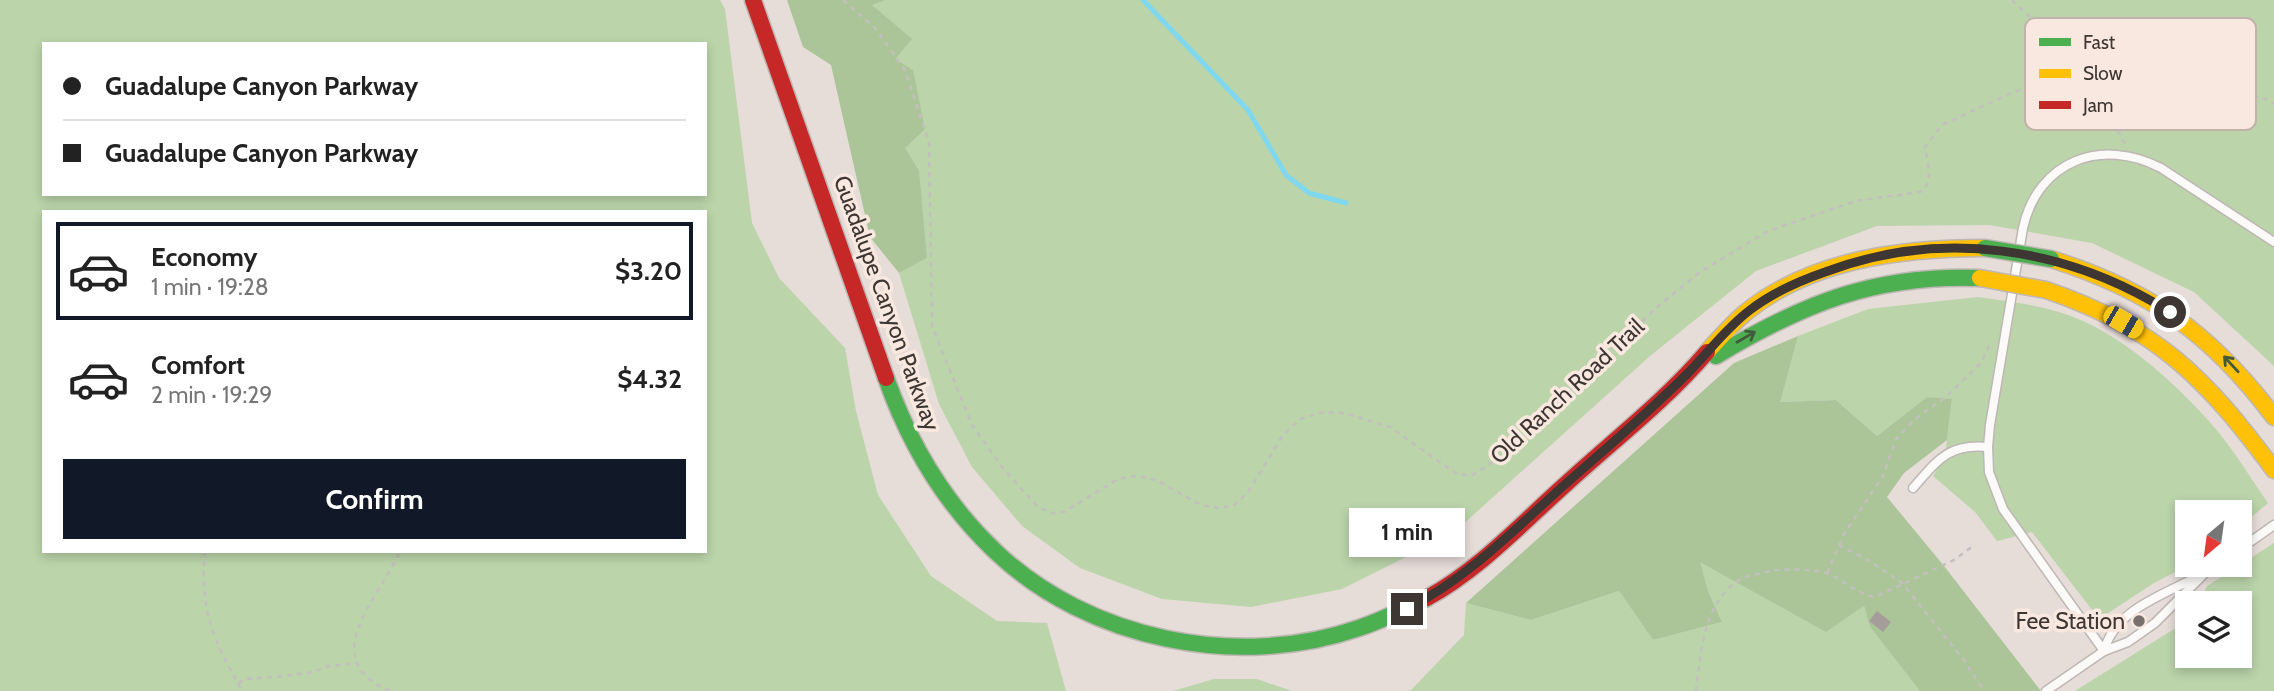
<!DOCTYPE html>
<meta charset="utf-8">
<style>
body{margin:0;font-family:Cabin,sans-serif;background:#f2f2f2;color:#222;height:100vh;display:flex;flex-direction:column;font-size:26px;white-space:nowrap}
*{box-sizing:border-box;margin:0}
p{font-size:23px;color:#767676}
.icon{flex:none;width:38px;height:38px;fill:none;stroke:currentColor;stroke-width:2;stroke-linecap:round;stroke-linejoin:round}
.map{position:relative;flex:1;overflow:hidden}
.side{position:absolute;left:42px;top:210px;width:665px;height:343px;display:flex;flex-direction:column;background:#fff;border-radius:0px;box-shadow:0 4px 10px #0003}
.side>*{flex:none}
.guide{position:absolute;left:42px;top:42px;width:665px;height:154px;border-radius:0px;box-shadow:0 4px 10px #0003;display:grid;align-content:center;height:154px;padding:0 21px;background:#fff}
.needle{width:46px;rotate:209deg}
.buttons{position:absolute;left:2175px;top:500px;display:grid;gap:14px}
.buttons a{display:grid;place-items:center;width:77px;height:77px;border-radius:0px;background:#fff;box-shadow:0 4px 10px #0003;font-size:35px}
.end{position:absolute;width:32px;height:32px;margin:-16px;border:9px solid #3d3633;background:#fff;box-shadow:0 0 0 4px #fff}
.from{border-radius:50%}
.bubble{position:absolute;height:49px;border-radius:0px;background:#fff;box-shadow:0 4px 10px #0003;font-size:23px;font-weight:700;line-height:49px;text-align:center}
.car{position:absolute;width:21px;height:42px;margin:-21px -10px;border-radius:9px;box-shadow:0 0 5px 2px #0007;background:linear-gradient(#f5c518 24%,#345 0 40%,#f5c518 0 76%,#345 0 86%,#f5c518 0)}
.guide b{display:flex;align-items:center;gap:24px;height:66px;font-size:26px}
.guide b+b{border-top:2px solid #e0e0e0}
.guide i{width:18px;height:18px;background:#222}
ul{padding:12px 0 0;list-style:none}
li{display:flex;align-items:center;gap:21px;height:98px;margin:0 14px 10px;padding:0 7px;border:4px solid transparent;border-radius:0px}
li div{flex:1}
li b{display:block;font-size:26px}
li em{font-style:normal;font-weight:700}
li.selected{border-color:#111827}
li>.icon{width:63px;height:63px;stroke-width:1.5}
.primary-button{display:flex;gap:14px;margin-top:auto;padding:14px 21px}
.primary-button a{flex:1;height:80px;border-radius:0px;background:#111827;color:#fff;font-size:28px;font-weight:700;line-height:80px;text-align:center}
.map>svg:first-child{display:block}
</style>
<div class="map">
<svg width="2274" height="691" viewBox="0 0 2274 691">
<rect width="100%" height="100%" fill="#e6dcd8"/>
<g fill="#bbd4aa" fill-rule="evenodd">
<path d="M0 0H720L725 9 752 223 779 278 845 348 856 411 878 495 931 576 997 621 1047 623 1066 691H0ZM44 44H705V194H44ZM44 212H705V551H44Z"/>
<path d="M886 0H2274V366L2194 292 2092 243 1989 225 1877 226 1756 271 1650 356 1452 534 1342 589 1251 607 1162 599 1080 568 1022 526 972 467 939 404 899 273 927 258 904 148 894 59 871 5Z"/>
<path d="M1978 297C2013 302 2050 306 2083 321 2131 343 2173 382 2208 420 2231 445 2249 476 2268 503L2240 527V513H2188V565H2189L2154 583 2099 619 2032 532 1997 541 1975 512 1933 476 1945 457 1952 400 1927 397 1877 436 1836 400 1779 402 1798 336 1868 309Z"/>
<path d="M2274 543V691H2075L2187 621 2188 656H2240V604H2199L2207 586Z"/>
<path d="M1699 561 1826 631 1864 606 1870 627 1920 691H1407L1411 690 1464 635 1466 603 1531 620 1619 591 1653 640 1722 622 1708 591Z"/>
<path d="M1214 679H1257L1292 691H1173Z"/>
</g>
<g fill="#abc599">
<path d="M787 0H886L872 5 912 39 895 59 913 70 925 129 905 148 919 171 927 258 899 273 870 237 831 65 803 47Z"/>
<path d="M1798 336 1780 402 1836 400 1877 436 1927 397 1952 399 1947 440 1904 473 1887 497 1944 566 2041 691H1920L1870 627 1864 606 1826 632 1700 562 1708 591 1722 622 1653 640 1619 591 1531 620 1466 603 1734 363Z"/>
</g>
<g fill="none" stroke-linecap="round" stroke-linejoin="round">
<path stroke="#80d8ee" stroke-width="5" d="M1143 0 1248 110 1286 175 1309 193 1346 203"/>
</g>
<path fill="#a49d99" d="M1877 611 1891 622 1883 632 1869 621Z"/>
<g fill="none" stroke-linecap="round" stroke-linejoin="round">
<g stroke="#beb7b4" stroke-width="11">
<g id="lane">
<path d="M1913 488C1937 461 1948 443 1988 447"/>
<path d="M2240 549 2274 525"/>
<path d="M2104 651 2003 509 1989 472 1988 447 1990 425 2023 228C2038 161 2101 137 2161 168L2274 242"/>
<path d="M2104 651C2117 602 2181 591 2217 565"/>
<path d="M2046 691 2104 651 2128 642 2155 623 2204 574"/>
</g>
</g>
<g stroke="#beb7b4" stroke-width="19">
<g id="fast">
<path d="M1716 356C1804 303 1876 274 1980 278"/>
<path d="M886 378C909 443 945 504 996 552 1089 640 1238 670 1359 628 1383 620 1405 609 1427 598"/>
</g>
</g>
<g stroke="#beb7b4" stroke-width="19">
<g id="slow">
<path d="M2051 259C2150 290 2212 334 2274 417"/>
<path d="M2046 290C2156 327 2206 378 2274 470"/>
<path d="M1707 352C1719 339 1731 325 1745 313 1811 259 1903 248 1985 248"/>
</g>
</g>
<g stroke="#beb7b4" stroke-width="19">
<g id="jam">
<path d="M753 0 886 378"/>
<path d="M1427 598C1480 569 1522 523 1567 483 1614 440 1665 401 1707 352"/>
</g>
</g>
<g stroke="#c3bfbe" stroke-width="2.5" stroke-dasharray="5 5" stroke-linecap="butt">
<path d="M843 0 875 28 905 70 929 142 932 326 972 425 1005 471 1038 507 1051 513 1064 512 1118 479 1135 476 1156 480 1201 505 1218 508 1233 506 1248 492 1283 435 1300 419 1323 412 1344 413 1390 427 1457 474 1472 475 1486 467 1521 437 1656 308 1700 272 1768 231 1856 201 1920 192C1935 182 1927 163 1925 147L1942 125 2011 93 2047 80 2076 84 2098 96"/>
<path d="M2012 0 2086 71 2125 144"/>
<path d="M2086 71 2167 114C2179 110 2189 109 2200 107 2223 101 2252 87 2274 104"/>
<path d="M1839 545 1868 560 1902 583 1963 659 1984 691"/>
<path d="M205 551C199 611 214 640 242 691"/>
<path d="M1827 573 1844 534 1883 476 1896 439 1914 420 1947 396 1981 363 1990 344"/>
<path d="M238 683 247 679 285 676 314 672 328 666 357 663"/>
<path d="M390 691C314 659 380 597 400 551"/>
<path d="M1696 691C1701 653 1703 601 1741 579 1748 575 1759 574 1767 572 1781 568 1812 569 1826 573 1844 579 1855 594 1875 597L1954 560 1973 546"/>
</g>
<use href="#lane" stroke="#fbfaf9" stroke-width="8"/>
<use href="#fast" stroke="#4caf50" stroke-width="16"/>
<use href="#slow" stroke="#ffc107" stroke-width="16"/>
<use href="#jam" stroke="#c62828" stroke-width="16"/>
<g stroke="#beb7b4" stroke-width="19" stroke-linecap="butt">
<path id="fast-bridge" d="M1985 248 2051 259"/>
</g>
<g stroke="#beb7b4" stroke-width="19" stroke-linecap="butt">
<path id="slow-bridge" d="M1980 278 2046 290"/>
</g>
<use href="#fast-bridge" stroke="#4caf50" stroke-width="16"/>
<use href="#slow-bridge" stroke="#ffc107" stroke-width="16"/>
</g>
<defs><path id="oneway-shaft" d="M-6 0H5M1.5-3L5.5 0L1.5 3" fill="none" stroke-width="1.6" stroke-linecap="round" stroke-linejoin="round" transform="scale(1.75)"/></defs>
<g stroke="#425a3c">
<use href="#oneway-shaft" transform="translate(1746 337) rotate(-30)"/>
<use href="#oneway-shaft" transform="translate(2231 364) rotate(-133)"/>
</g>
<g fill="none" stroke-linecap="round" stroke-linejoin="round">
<path stroke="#3d3633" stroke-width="9" d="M1407 609C1466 579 1512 532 1561 488 1603 451 1647 414 1687 374 1708 353 1725 329 1750 310 1772 293 1799 281 1825 272 1942 228 2066 247 2170 312"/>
</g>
<circle fill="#78706d" stroke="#f9e8df" stroke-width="2.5" cx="2139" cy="621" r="7"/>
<g text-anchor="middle" stroke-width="7" stroke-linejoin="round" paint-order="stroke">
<g font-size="23" fill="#3d3633" stroke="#f9e8df">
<text transform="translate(887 303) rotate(70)" y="8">Guadalupe Canyon Parkway</text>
<text transform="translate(1567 391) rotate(-43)" y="8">Old Ranch Road Trail</text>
</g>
<g font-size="23" fill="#3d3633" stroke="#f9e8df" text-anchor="end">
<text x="2125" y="629">Fee Station</text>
</g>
</g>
<rect x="2025" y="18" width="231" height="112" rx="10" fill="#f9e8df" stroke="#c1b3ab" stroke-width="2"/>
<rect x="2039" y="38" width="32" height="8" fill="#4caf50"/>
<rect x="2039" y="69" width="32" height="9" fill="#ffc107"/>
<rect x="2039" y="101" width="32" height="8" fill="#c62828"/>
<g font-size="19" fill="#3d3633">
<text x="2083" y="49">Fast</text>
<text x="2083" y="80">Slow</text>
<text x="2083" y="112">Jam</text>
</g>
</svg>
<div class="buttons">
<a><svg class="needle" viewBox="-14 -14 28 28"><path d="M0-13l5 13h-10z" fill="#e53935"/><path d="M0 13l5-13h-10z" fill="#767676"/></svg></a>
<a><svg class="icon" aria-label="layers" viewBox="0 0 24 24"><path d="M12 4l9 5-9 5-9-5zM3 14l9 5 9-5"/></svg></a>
</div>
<i class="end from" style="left:2170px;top:312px"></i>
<i class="end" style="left:1407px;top:609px"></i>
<div class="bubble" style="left:1349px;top:508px;width:116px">1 min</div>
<i class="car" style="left:2123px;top:322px;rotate:120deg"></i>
<div class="guide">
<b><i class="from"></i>Guadalupe Canyon Parkway</b>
<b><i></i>Guadalupe Canyon Parkway</b>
</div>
<section class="side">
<ul>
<li class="selected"><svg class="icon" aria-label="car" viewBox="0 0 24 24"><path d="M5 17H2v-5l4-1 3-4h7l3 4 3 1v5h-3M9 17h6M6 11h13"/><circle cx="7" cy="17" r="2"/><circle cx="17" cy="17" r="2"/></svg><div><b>Economy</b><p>1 min · 19:28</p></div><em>$3.20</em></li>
<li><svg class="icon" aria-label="car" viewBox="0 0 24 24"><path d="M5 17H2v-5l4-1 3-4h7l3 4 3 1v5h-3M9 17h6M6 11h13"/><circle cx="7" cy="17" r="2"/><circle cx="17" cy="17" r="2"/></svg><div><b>Comfort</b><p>2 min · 19:29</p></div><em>$4.32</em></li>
</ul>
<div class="primary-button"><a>Confirm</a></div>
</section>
</div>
